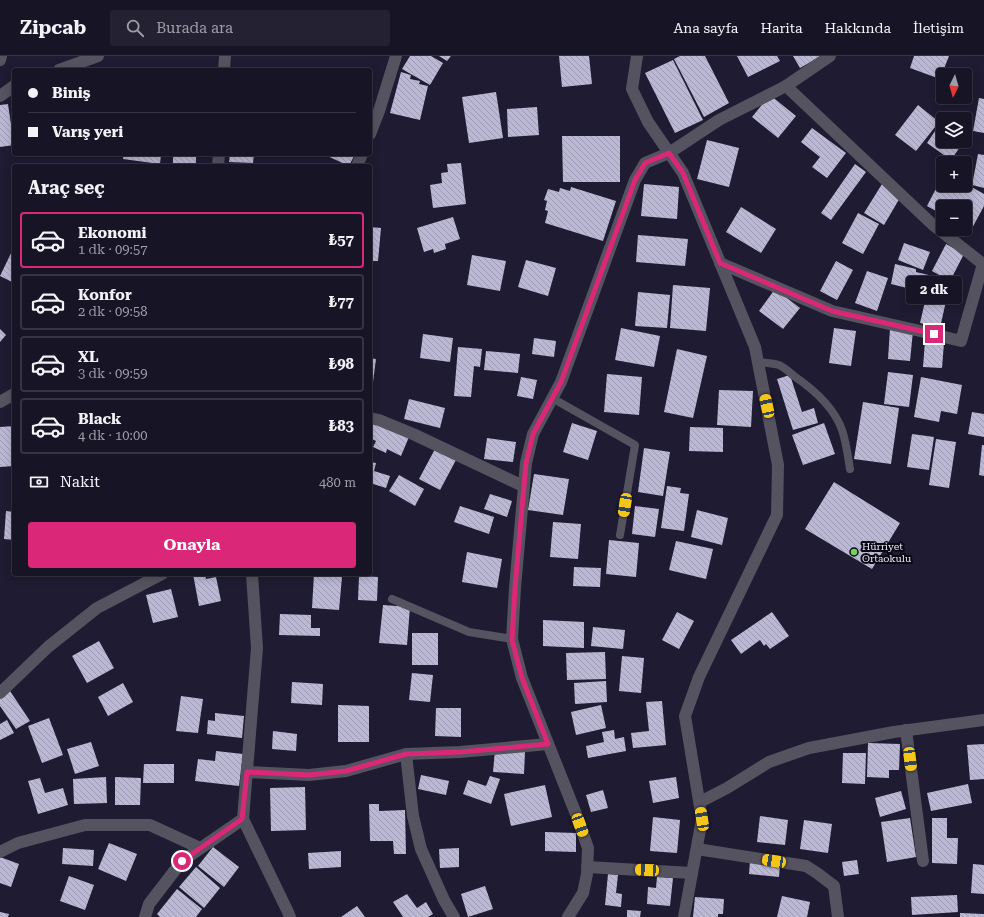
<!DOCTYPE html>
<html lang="tr">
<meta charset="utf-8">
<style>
body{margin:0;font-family:"Roboto Serif",serif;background:#242132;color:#f1f3f6;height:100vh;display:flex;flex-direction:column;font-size:15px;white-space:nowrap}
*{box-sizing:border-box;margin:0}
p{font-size:13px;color:#9e9ea7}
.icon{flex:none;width:22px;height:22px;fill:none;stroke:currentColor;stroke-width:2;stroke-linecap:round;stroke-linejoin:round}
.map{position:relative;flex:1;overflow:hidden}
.details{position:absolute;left:12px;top:108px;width:360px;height:412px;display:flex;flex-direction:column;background:#171426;border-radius:4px;box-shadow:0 2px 10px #0003,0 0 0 1px #363343}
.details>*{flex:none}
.guide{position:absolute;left:12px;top:12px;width:360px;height:88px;border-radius:4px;box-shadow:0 2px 10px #0003,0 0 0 1px #363343;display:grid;align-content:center;height:88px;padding:0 16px;background:#171426}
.needle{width:26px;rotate:185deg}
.controls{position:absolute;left:936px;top:12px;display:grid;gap:8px}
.controls a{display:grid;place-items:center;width:36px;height:36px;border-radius:4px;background:#171426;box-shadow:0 2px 10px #0003,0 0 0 1px #363343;font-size:20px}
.end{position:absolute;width:18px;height:18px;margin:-9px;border:5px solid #db2777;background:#fff;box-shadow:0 0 0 2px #fff}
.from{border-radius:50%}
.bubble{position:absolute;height:28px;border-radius:4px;background:#171426;box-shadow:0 2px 10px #0003,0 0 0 1px #363343;font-size:13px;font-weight:700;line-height:28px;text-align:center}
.car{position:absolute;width:12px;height:24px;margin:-12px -6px;border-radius:5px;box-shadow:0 0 3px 1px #0007;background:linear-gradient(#f5c518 24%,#345 0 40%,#f5c518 0 76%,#345 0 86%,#f5c518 0)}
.guide b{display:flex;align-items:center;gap:14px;height:38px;font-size:15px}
.guide b+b{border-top:1px solid #363343}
.guide i{width:10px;height:10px;background:#f1f3f6}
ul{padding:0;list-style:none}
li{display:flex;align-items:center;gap:12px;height:56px;margin:0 8px 6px;padding:0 8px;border:2px solid #363343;border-radius:4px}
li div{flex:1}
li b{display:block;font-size:15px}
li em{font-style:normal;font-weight:700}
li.active{border-color:#db2777}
li>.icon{width:36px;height:36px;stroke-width:1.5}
h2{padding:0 16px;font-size:18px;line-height:48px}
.pay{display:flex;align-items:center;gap:10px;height:44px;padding:0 16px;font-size:15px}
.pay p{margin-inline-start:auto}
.cta{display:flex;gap:8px;margin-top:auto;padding:8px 16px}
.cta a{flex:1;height:46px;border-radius:4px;background:#db2777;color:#fff;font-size:16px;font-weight:700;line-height:46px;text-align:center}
header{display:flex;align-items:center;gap:24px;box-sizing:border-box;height:56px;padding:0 20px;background:#171426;border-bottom:1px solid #363343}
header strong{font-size:19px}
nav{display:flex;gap:22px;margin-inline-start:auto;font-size:14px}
.search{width:280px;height:36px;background:#242132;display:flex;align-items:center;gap:10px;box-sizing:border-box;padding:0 14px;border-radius:4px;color:#9e9ea7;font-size:15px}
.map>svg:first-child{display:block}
</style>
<header>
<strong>Zipcab</strong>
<div class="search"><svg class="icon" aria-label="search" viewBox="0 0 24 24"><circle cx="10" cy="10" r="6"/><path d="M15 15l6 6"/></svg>Burada ara</div>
<nav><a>Ana sayfa</a><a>Harita</a><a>Hakkında</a><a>İletişim</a></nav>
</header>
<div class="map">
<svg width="984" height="861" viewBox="0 0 984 861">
<defs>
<pattern id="building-back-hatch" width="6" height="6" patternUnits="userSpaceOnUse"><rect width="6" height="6" fill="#bbb8d6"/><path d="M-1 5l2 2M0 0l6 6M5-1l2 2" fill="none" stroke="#9e9cb3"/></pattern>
</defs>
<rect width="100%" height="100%" fill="#1f1b32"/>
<g fill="url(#building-back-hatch)">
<path d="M410 0H431L443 7 430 29 402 13Z"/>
<path d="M439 0H451L447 5Z"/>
<path d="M559 0H589L592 28 562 31Z"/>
<path d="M680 0H705L729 47 704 61 674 3Z"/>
<path d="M737 0H777L780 5 748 21Z"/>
<path d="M793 0H821L800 12Z"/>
<path d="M914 0H949L940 23 910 12Z"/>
<path d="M673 4 703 64 675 77 645 17Z"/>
<path d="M946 13 962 19H944Z"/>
<path d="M401 16 411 19 410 23 420 25 419 28 428 30 420 64 390 57Z"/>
<path d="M965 20 970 21 965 37Z"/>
<path d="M496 36 503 82 469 87 462 41Z"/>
<path d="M770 39 796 60 778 82 752 61Z"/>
<path d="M947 41H964L963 46Z"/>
<path d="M979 42 984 43V77L973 75Z"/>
<path d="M8 48 14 89 0 91V49Z"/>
<path d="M918 49 939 66 916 95 895 79Z"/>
<path d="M537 51 539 79 508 81 507 53Z"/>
<path d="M943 63V85H960L957 89 960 91 951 104 927 87Z"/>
<path d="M812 72 846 97 827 122 812 111 820 101 801 86Z"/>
<path d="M562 80H620V126H563Z"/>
<path d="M707 84 739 92 729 131 697 123Z"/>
<path d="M124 98H161L160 108 123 103Z"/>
<rect x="173" y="98" width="23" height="12"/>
<path d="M230 98H254L253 107 229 106Z"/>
<path d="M323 98H355L349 110Z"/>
<path d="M978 98 984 99V132L972 129Z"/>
<path d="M461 107 466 148 433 152 430 129 442 127 441 117 448 116 447 108Z"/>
<path d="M855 108 866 116 831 164 821 157Z"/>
<path d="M943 119V129H959L966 133 968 129 984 138V150L970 176 965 174V151H943V159L927 150Z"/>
<path d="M644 128 679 131 677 163 641 160Z"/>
<path d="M882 128 901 140 884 169 864 157Z"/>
<path d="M571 131 616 145 603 185 545 167 548 155 545 154 547 145 544 144 548 133 559 136 560 132 570 135Z"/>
<path d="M741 151 776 173 761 197 726 176Z"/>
<path d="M858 157 879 168 863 198 842 187Z"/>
<path d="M453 161 460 183 445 188 446 193 434 197 433 193 424 196 417 172Z"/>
<path d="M370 171 381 172 378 205H370Z"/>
<path d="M638 179 688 183 685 210 636 206Z"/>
<path d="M904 187 930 196 923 214 898 204Z"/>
<path d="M946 188 964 198 950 225 932 215Z"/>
<path d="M14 191V227L0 220Z"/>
<path d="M472 199 506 205 500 235 467 229Z"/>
<path d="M526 204 556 212 548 240 518 231Z"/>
<path d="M836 205 853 214 837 244 820 235Z"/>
<path d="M895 208 916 213V216L933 220 932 223 950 227 940 272 920 267 927 237 891 228Z"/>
<path d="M867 215 888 222 877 255 855 247Z"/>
<path d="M673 229 710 232 706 275 670 272Z"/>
<path d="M775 233 800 252 783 273 759 255Z"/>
<path d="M638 236 670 239 667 272 635 270Z"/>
<path d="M621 272 660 280 654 311 615 304Z"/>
<path d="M834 272 856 275 851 310 829 307Z"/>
<path d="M0 273 6 279 0 286Z"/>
<path d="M890 273 913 275 910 305 888 303Z"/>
<path d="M423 278 453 282 450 306 420 302Z"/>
<path d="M534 282 556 285 554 301 532 298Z"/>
<path d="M925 285 944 287 942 312 923 311Z"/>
<path d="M458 291 482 293 480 311 474 310 471 341 454 340Z"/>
<path d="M677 293 707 300 693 362 664 356Z"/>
<path d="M486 295 520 298 518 317 484 314Z"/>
<path d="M370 302 376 303 371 341H370Z"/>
<path d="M888 316 913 319 909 351 884 348Z"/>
<path d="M607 318 642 321 639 359 604 356Z"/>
<path d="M790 319 802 356 814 352 818 367 793 374 777 323Z"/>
<path d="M521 321 537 324 533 343 517 340Z"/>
<path d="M921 321 962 329 957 358 941 355 939 366 914 361Z"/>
<path d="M719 334 753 335 751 371 717 369Z"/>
<path d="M409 343 445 352 440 372 404 363Z"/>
<path d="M863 346 899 352 891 408 854 403Z"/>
<path d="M972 356 984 358V381L968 378Z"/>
<path d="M370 365 409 381 401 400 387 393 386 397 373 391 376 385 370 382Z"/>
<path d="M572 367 597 375 588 404 563 396Z"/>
<path d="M824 367 835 398 803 409 792 379Z"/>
<path d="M14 370V410L0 411V371Z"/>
<path d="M690 371 723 372V396L689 395Z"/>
<path d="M912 378 934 381 929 414 907 411Z"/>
<path d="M487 382 516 386 513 406 484 403Z"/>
<path d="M936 383 956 386 949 432 929 429Z"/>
<path d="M982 389H984V420L979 419Z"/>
<path d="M644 392 670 396 663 440 638 436Z"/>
<path d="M435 393 456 404 440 434 419 423Z"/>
<path d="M370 406 376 407 374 415 390 420 386 432 370 427Z"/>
<path d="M534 418 569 423 563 459 528 454Z"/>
<path d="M399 419 424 433 415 450 389 435Z"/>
<path d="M834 426 900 467 872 513 805 473Z"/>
<path d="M667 430 681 432 680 437 689 438 684 475 661 472Z"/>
<path d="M490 438 512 445 507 461 484 453Z"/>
<path d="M460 450 494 461 489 478 454 466Z"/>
<path d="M635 450 659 453 655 481 632 478Z"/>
<path d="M697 454 728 462 722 489 691 481Z"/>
<path d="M6 455 14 456V484L4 483Z"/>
<path d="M553 466 581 468 578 503 550 501Z"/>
<path d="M609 484 639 487 636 521 606 518Z"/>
<path d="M676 485 713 493 706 523 669 514Z"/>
<path d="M467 496 502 503 497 532 462 526Z"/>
<path d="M574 511 601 512 600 531 573 530Z"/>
<path d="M193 518H205L206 523 216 521 221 545 199 550Z"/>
<path d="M314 518 342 521 339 554 312 552Z"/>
<path d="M359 520 378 521 377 545 358 544Z"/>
<path d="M171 533 178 561 153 567 146 539Z"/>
<path d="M383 549 410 551 407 589 379 587Z"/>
<path d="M677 556 694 565 679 593 662 584Z"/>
<path d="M772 556 789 580 770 593 766 588 764 590 760 584 741 598 731 584Z"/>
<path d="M280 558 311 559V572H320V580L279 579Z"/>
<path d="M543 564 584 566V592L543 590Z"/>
<path d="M593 571 625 574 623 593 591 590Z"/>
<rect x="412" y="577" width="26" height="32"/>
<path d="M99 585 114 612 87 627 72 600Z"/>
<path d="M605 596 606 623 567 624 566 597Z"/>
<path d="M622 600 644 602 641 637 619 635Z"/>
<path d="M412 617 433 619 430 646 409 644Z"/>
<path d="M606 625 607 646 575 648 574 627Z"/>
<path d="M292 626 323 628 322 649 291 647Z"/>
<path d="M123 627 133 646 108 660 98 641Z"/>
<path d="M10 635 30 665 16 673 0 650V642Z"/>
<path d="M181 640 203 643 198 677 176 675Z"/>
<path d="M662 645 666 689 633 692 631 677 649 675 646 646Z"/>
<path d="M338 649 369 650V686H338Z"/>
<path d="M601 649 606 672 576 679 571 656Z"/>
<path d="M436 652H461V681L435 680Z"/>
<path d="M215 657 244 660 242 682 207 678 208 664 215 665Z"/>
<path d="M49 662 63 699 42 707 28 670Z"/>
<path d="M7 664 14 677 0 684V668Z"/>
<path d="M614 674 615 683 624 681 626 695 588 702 586 690 604 686 602 676Z"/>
<path d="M273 675 297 678 296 695 272 693Z"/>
<path d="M91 686 99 710 75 718 67 693Z"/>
<path d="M868 687 900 688 899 714H889V722L867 721Z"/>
<path d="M984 688V723L970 724 967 689Z"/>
<path d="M495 694 525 696 524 718 493 716Z"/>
<path d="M216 695 243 698 239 730 195 725 198 703 215 705Z"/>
<path d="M843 697H866L865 728 842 727Z"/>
<path d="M144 708H174V727H143Z"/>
<path d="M421 719 449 725 446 739 418 733Z"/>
<path d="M490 720 500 723 491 748 463 738 468 724 486 730Z"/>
<path d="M106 721 107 747 74 748 73 723Z"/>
<path d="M115 721 141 722 140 749H115Z"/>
<path d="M676 721 679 742 653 747 649 725Z"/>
<path d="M40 722 45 737 63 732 68 749 38 758 28 725Z"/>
<path d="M968 728 972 747 931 755 927 737Z"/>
<path d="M545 729 552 761 511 770 504 738Z"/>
<path d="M305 731 306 774 271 775 270 732Z"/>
<path d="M603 734 608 752 591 756 586 739Z"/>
<path d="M901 735 906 753 880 761 875 742Z"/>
<path d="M369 748H379V755L405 754 406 798H394L393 785H370Z"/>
<path d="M760 760 788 764 785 789 757 786Z"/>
<path d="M653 761 680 764 677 797 650 795Z"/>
<path d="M910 762 916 801 887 806 881 766Z"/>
<path d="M932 762H947V782H958L957 808 932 807Z"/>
<path d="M804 764 832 768 828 797 800 793Z"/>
<path d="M545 776 576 777V796L545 795Z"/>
<path d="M109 787 137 798 126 825 98 813Z"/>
<path d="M213 791 239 811 224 831 198 810Z"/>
<path d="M63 792 94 794 93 810 62 808Z"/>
<path d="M459 792V811L440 812 439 793Z"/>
<path d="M341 795V811L309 813 308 797Z"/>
<path d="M0 801 19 808 11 831 0 827Z"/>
<path d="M857 804 859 818 844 820 842 806Z"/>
<path d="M750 805 780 808 779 821 749 818Z"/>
<path d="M973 808 984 809V838L971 837Z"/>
<path d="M196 811 220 832 204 852 179 831Z"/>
<path d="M608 818 618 819 616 837 622 838 621 851 605 849Z"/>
<path d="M69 820 94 829 85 854 60 845Z"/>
<path d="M657 821 673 822 670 850 647 848 648 831 656 832Z"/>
<path d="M485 830 493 853 468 861 461 838Z"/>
<path d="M177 833 202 853 196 861H160L157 858Z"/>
<path d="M407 838 417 852 426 846 433 858 428 861H403L393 846Z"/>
<path d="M957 839 958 856 912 859 911 841Z"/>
<path d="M782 840 810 846 807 861H777Z"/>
<path d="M695 841 724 843 723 858H718V861H693Z"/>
<path d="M357 850 365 861H341Z"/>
<path d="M627 854 641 855 640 861H627Z"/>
<path d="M0 856 9 858 8 861H0Z"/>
<path d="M960 857 984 858V861H960Z"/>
</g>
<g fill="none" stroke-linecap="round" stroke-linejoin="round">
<g stroke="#54535f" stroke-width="8">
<path d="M758 306C765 307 772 307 779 309 784 311 789 316 794 320 813 333 834 351 842 374 846 385 848 401 850 413"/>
<path d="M552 342 635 389 620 479"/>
<path d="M392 543 469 576 512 583"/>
</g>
<g stroke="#54535f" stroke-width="12">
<path d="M637 0 632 33 648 66 683 117 755 291 778 409 777 459 699 621 685 660 702 763 684 861"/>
<path d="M0 4 1 0"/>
<path d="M59 14 98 0"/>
<path d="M224 14 225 0"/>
<path d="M0 40 14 30"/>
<path d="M370 78 379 55 396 0"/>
<path d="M218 110 219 98"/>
<path d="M357 110 362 98"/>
<path d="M720 207 832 255 920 275 961 285 983 208 932 168 786 30"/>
<path d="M0 346 14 338"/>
<path d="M370 362 379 364 413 378 523 430"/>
<path d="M252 518 257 592 243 763 288 856 290 861"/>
<path d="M0 637 48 591 97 552 162 518"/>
<path d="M906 674 923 805"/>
<path d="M406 698 413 760 421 793 444 844 454 861"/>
<path d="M247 716 309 719 346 715 406 698 460 696 548 688"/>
<path d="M700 746 727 732 769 706 809 692 894 676 984 664"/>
<path d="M697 793 806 810 817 817 834 830 838 861"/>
<path d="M0 796 18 787 85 769H150L200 792"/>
<path d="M587 811 692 817"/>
<path d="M145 861 149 848 182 805 243 763"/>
<path d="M568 861 583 837 587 818 588 792 576 758 522 622 512 583 515 532 526 407 533 378 561 326 635 124 645 107 669 97 719 64 786 30 830 0"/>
</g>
</g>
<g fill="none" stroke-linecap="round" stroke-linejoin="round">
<path stroke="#db2777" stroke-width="5" d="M182 805 242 763 247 716 309 719 346 715 406 698 460 696 548 688 522 622 512 584 515 532 526 407 533 378 561 326 635 124 645 107 669 97 683 117 720 207 832 255 934 278"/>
</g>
<circle fill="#71d25e" stroke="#090811" stroke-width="1.5" cx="854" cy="496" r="4"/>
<g text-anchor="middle" stroke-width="4" stroke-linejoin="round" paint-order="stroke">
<g font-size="10" fill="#eceafa" stroke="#090811" text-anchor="start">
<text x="862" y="494">Hürriyet<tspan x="862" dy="12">Ortaokulu</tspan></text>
</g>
</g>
</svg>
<div class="controls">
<a><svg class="needle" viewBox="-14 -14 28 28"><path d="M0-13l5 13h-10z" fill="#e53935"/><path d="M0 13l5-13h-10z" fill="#9e9ea7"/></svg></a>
<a><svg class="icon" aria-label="layers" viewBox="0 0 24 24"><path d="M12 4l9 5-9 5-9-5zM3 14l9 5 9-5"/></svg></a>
<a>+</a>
<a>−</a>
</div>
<i class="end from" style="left:182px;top:805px"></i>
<i class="end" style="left:934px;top:278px"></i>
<div class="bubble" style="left:906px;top:220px;width:56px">2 dk</div>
<i class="car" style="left:767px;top:350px;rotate:348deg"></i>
<i class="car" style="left:625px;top:449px;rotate:189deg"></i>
<i class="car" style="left:910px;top:703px;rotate:173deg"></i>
<i class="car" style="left:702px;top:763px;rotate:351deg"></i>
<i class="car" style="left:580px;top:769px;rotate:160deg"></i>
<i class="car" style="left:774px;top:805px;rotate:279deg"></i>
<i class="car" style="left:647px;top:814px;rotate:273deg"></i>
<div class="guide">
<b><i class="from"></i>Biniş</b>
<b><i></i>Varış yeri</b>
</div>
<section class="details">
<h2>Araç seç</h2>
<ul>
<li class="active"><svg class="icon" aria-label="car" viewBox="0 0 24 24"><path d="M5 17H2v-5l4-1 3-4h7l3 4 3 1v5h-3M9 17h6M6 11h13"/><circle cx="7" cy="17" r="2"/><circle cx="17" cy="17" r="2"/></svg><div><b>Ekonomi</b><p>1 dk · 09:57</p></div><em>₺57</em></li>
<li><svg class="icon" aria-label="car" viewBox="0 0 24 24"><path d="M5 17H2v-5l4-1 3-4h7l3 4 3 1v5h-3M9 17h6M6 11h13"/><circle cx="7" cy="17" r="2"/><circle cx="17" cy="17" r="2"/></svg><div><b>Konfor</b><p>2 dk · 09:58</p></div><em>₺77</em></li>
<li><svg class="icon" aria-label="car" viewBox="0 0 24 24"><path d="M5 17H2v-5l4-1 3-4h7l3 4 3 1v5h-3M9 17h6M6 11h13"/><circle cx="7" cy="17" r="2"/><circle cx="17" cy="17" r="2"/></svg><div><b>XL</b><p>3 dk · 09:59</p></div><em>₺98</em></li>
<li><svg class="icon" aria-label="car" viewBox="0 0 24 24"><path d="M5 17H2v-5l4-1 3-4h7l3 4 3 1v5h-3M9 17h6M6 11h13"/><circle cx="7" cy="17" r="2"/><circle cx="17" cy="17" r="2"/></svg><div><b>Black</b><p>4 dk · 10:00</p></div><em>₺83</em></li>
</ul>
<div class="pay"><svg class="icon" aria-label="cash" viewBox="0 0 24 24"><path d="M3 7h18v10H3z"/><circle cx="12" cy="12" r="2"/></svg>Nakit<p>480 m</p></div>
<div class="cta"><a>Onayla</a></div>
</section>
</div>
